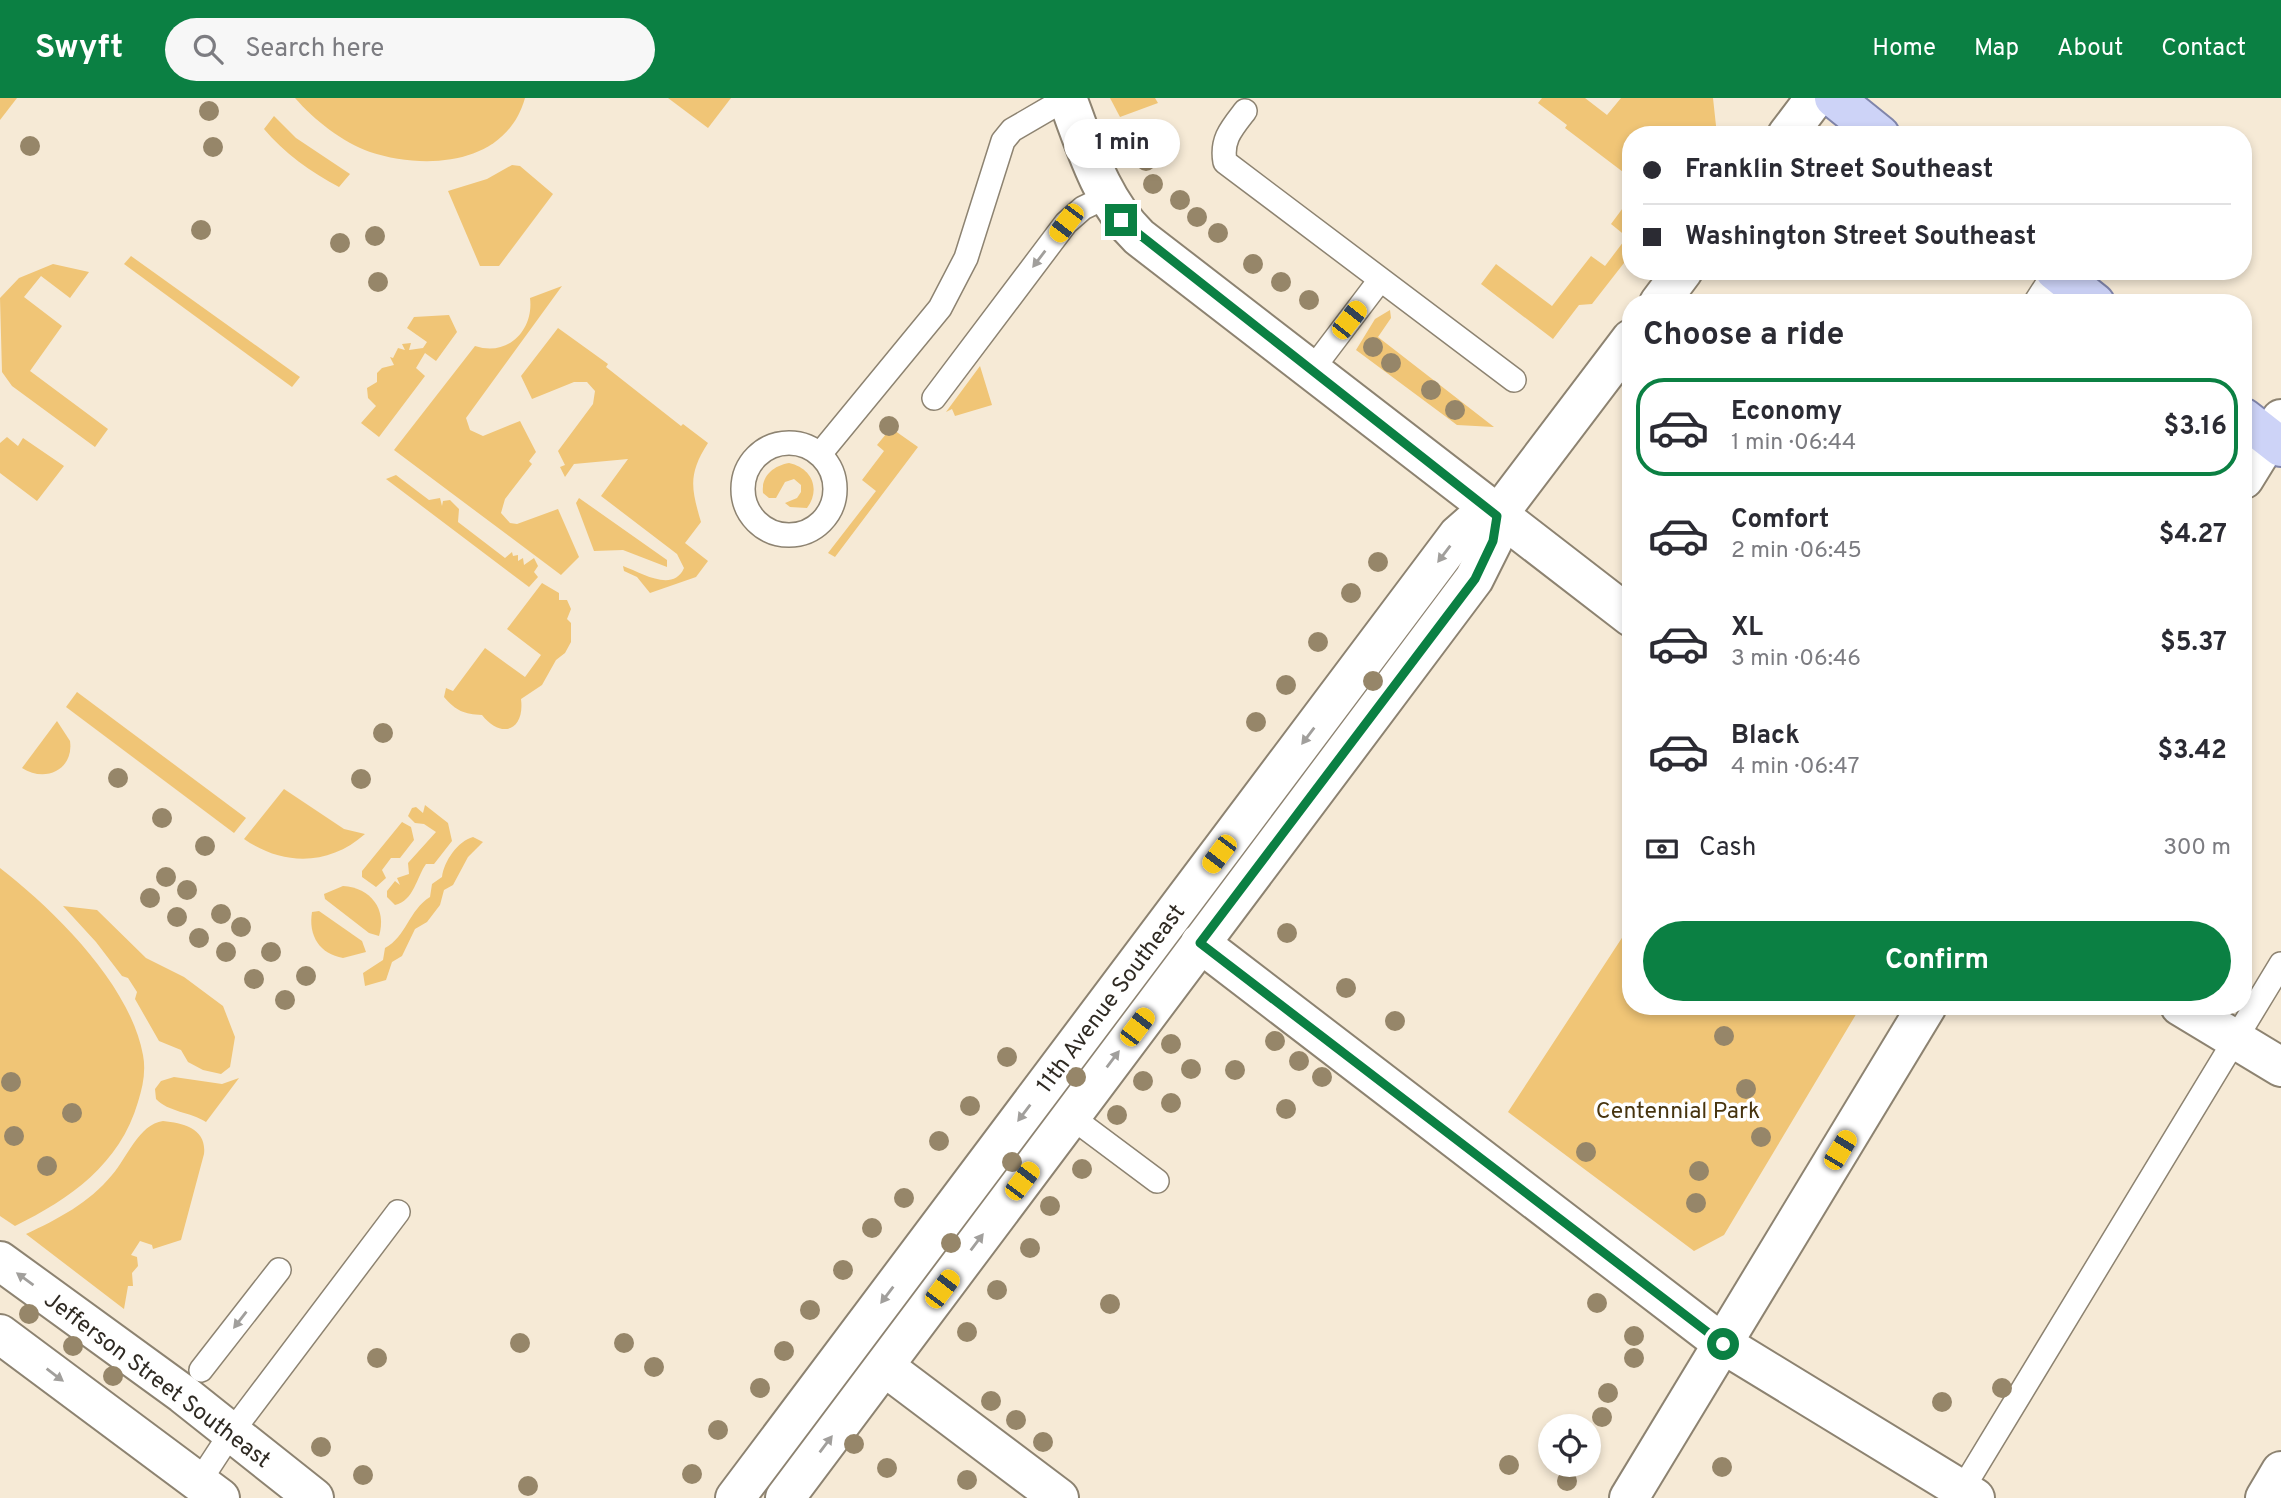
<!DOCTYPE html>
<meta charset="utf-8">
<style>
body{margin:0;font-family:Overpass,sans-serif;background:#f7f7f7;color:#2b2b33;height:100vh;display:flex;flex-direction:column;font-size:26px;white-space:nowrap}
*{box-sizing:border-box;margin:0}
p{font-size:23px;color:#7c7c81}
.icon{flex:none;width:38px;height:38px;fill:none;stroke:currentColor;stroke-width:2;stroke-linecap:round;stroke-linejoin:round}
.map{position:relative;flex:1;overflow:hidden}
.panel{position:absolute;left:1622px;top:196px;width:630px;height:721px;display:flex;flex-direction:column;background:#fff;border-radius:28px;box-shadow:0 4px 10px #0003}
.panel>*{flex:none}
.banner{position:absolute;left:1622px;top:28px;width:630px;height:154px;border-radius:28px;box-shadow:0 4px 10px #0003;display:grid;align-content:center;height:154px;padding:0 21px;background:#fff}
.fabs{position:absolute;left:1538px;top:1316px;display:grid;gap:14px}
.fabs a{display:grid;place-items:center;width:63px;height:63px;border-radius:50%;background:#fff;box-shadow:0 4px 10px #0003;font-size:35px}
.end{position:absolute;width:32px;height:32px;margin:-16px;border:9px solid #0b8043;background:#fff;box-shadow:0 0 0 4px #fff}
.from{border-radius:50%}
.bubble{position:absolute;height:49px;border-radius:24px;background:#fff;box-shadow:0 4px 10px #0003;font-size:23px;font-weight:700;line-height:49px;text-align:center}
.car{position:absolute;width:21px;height:42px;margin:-21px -10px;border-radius:9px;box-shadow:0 0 5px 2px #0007;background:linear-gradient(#f5c518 24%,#345 0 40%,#f5c518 0 76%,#345 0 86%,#f5c518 0)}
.banner b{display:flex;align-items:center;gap:24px;height:66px;font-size:26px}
.banner b+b{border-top:2px solid #e1e1e2}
.banner i{width:18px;height:18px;background:#2b2b33}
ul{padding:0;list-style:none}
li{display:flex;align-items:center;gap:21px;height:98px;margin:0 14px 10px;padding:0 7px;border:4px solid transparent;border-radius:28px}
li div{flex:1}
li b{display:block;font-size:26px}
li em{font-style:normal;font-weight:700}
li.active{border-color:#0b8043}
li>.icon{width:63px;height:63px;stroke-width:1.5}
h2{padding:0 21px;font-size:32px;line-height:84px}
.pay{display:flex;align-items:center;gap:18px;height:77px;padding:0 21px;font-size:26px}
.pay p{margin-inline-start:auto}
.primary-button{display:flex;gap:14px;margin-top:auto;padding:14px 21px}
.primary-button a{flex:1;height:80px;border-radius:42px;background:#0b8043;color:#fff;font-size:28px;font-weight:700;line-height:80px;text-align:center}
header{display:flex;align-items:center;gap:42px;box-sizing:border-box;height:98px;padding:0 35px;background:#0b8043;color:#fff}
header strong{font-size:33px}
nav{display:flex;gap:38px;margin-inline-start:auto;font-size:24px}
.search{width:490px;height:63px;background:#f7f7f7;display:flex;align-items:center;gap:18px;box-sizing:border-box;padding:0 24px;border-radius:38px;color:#7c7c81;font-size:26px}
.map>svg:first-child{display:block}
</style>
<header>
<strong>Swyft</strong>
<div class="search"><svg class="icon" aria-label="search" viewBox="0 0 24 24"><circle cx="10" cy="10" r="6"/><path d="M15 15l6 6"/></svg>Search here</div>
<nav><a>Home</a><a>Map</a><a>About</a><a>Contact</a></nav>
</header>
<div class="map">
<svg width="2281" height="1400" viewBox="0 0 2281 1400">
<rect width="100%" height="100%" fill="#f6ead6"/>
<g fill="#f0c576">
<path d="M0 0H17L0 22Z"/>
<path d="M295 0H525C506 68 425 72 370 54 342 44 314 22 295 0Z"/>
<path d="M668 0H731L708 30Z"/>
<path d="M1110 0H1155L1158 5 1120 19Z"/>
<path d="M1542 0H1585L1607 17 1621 0H1713L1717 37H1631V80L1565 30 1567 27 1538 5Z"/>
<path d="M274 18 296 40 350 76 339 89C311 74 284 55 264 31Z"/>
<path d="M512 67 520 68 553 96 499 168H480L448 93 487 81Z"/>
<path d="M1631 99V156L1592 206 1579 207 1553 241 1481 186 1496 166 1552 208 1591 158 1605 168 1627 139 1611 126Z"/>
<path d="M131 158 300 279 292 289 124 166Z"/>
<path d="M53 166 89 174 70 200 41 178 24 199 62 228 30 273 108 331 95 349 12 288 2 274 0 200 19 180Z"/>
<path d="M562 188 466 320 470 332 483 338 520 323 536 354 529 363 532 366 505 401 501 415 510 425 517 426 558 411 579 459 561 477 394 352 475 248C508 259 534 232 530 200Z"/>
<path d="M1390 212 1391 220 1378 239 1494 329 1457 327 1356 252 1375 221Z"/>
<path d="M449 217 457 234 436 263 425 255 416 270 425 278 379 339 361 325 376 308 368 300 367 290 377 284V275L382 270 394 267 390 259 393 260 398 250 405 252 402 246 411 245 409 252 423 250 427 244 407 230 414 219Z"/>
<path d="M558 230 608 266 606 269 681 328 683 326 708 345C688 376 691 390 701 424L685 445 708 463 696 479 650 495 637 479 624 473 623 468C642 475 673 495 684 470L677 456 601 398 628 361 574 366 565 379 560 369 565 367 558 353 593 306 595 293 587 284H574L532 301 521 278Z"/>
<path d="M980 268 992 307 955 318 952 311 946 314Z"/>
<path d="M891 330 918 349 835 459 828 455 876 393 862 382 884 353 877 347Z"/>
<path d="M7 339 18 348 23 340 64 368 37 403 0 375V345Z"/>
<path d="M789 365C812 370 821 391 807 410L790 409 785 405 797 400 801 394V387L794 381 785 384 776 400H769L763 395C761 378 773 368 789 365Z"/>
<path d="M396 377 429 402 440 400 442 408 443 403 450 402 459 411 458 424 505 460 512 454 513 458 518 457V463L523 460 524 467 534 460 538 468 534 474 538 479 529 489 386 381Z"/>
<path d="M579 400 667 462V469L623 452 594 453 576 405Z"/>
<path d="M542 485 559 495V502H567L571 511 567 521 571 525V544L565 555 556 562 542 587 521 601C525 632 502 642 482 617 464 616 456 613 444 599L446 590 453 593 485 550 525 579 541 557 507 531Z"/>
<path d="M77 594 246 720 234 735 66 609Z"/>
<path d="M57 623 70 643C74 672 45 685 22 670Z"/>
<path d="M284 691 344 731 365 736C329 768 283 768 244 741Z"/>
<path d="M425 707 448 725 452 743 434 766H426C417 778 414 803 395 807L387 799V793L395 783 400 787 397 780 409 776 408 765 436 734 424 726 415 725 408 718 412 710 416 709 423 715Z"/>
<path d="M402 724 411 729 414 742 400 760H391L382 772 386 780 376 789 362 779V773Z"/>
<path d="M473 739 483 744 468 759 453 787 444 792 440 807 427 824 415 831 402 858 392 864 386 882 365 888 363 875 383 862 385 850C406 839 409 812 430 799L432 786 442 779C444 763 458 743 473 739Z"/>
<path d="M0 770C54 812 130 886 143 957 146 973 143 988 138 1004 120 1066 70 1101 15 1128L0 1118Z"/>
<path d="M343 788C371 790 387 811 379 838L369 835 325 801 324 796Z"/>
<path d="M63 808 97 812 146 860 184 879 223 908 235 939 230 969 221 976 203 972 188 964 181 952 159 943 135 901 137 894 128 880 122 878 96 844Z"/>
<path d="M319 813 362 843 366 854 343 860C320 856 308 838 312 814Z"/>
<path d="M1631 826V908H1861L1724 1137 1694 1153 1508 1014Z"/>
<path d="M174 979 222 986 239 980 206 1024C191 1014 168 1014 156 1001L155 991 161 983Z"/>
<path d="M163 1023C184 1025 207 1031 204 1056L181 1142 153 1151 152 1147 140 1143 131 1157 137 1159 138 1168 132 1175 133 1188H128L124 1211 26 1136C58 1121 89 1105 112 1077 127 1060 139 1026 163 1023Z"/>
</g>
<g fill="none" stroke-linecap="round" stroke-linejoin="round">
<g stroke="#8d8371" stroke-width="26">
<g id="service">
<path d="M1245 13C1231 31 1221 42 1225 64L1514 282"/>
<path d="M2035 205 2055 174"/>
<path d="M1311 273 1380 182"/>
<path d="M934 300 1066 125 1083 110 1106 99"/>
<circle cx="789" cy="391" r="46"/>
<path d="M820 356 940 210 966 160 1003 43 1012 32 1067 0"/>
<path d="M1070 1018 1157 1083"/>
<path d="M201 1272 279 1172"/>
<path d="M199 1384 231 1335 398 1114"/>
<path d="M1957 1400 2281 866"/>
</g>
</g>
<g stroke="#8d8371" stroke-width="42">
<g id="minor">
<path d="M1067 0C1086 49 1100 101 1139 139L1631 519"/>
<path d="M1200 845 1723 1246"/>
<path d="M2180 908 2281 969"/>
<path d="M885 1269 1059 1400"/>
<path d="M2265 1400 2281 1373"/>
</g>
</g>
<g stroke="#8d8371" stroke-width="42">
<g id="tertiary">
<path d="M1787 37 1815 0"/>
<path d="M1659 205 1683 173"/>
<path d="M2244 381 2281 321"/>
<path d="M0 1163 183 1296 314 1400"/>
<path d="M0 1236 220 1400"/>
<path d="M1723 1246 1975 1400"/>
<path d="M735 1400 1458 437 1475 422 1497 418"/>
<path d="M785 1400 1474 481 1493 443 1497 418 1631 241"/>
<path d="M1629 1400 1927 908"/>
</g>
</g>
<g stroke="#8085aa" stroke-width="42">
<g id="primary">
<path d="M1834 0 1880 37"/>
<path d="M2055 173 2095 205"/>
<path d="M2244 320 2281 349"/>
</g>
</g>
<use href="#service" stroke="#fff" stroke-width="23"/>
<use href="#minor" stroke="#fff" stroke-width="38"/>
<use href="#tertiary" stroke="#fff" stroke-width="38"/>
<use href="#primary" stroke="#cdd3f7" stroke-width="38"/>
</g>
<g fill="#968669">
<circle cx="209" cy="13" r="10"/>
<circle cx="1131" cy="36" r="10"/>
<circle cx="30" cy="48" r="10"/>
<circle cx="213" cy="49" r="10"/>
<circle cx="1146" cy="63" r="10"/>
<circle cx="1153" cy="86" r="10"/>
<circle cx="1180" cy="102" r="10"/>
<circle cx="1197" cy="119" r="10"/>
<circle cx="201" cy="132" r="10"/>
<circle cx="1218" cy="135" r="10"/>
<circle cx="375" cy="138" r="10"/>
<circle cx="340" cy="145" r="10"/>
<circle cx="1253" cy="166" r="10"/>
<circle cx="378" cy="184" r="10"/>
<circle cx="1281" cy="184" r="10"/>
<circle cx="1309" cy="202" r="10"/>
<circle cx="1373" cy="249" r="10"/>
<circle cx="1391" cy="265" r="10"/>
<circle cx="1431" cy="292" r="10"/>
<circle cx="1455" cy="312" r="10"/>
<circle cx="889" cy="328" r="10"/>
<circle cx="1378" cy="464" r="10"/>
<circle cx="1351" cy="495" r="10"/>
<circle cx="1318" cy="544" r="10"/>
<circle cx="1373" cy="583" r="10"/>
<circle cx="1286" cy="587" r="10"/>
<circle cx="1256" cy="624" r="10"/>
<circle cx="383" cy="635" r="10"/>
<circle cx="118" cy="680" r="10"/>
<circle cx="361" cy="681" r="10"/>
<circle cx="162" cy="720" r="10"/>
<circle cx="205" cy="748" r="10"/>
<circle cx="166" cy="779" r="10"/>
<circle cx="187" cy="792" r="10"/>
<circle cx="150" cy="800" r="10"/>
<circle cx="221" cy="816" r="10"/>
<circle cx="177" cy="819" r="10"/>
<circle cx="241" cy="829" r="10"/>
<circle cx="1287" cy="835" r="10"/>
<circle cx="199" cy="840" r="10"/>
<circle cx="226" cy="854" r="10"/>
<circle cx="271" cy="854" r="10"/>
<circle cx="306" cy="878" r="10"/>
<circle cx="254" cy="881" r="10"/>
<circle cx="1346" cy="890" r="10"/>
<circle cx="285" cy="902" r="10"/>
<circle cx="1395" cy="923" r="10"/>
<circle cx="1724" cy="938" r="10"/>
<circle cx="1275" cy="943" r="10"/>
<circle cx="1171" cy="946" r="10"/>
<circle cx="1007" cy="959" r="10"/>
<circle cx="1299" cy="963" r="10"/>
<circle cx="1191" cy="971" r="10"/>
<circle cx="1235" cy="972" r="10"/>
<circle cx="1076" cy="979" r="10"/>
<circle cx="1322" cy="979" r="10"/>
<circle cx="1143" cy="983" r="10"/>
<circle cx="11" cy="984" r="10"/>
<circle cx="1746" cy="991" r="10"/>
<circle cx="1171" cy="1005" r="10"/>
<circle cx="970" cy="1008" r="10"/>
<circle cx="1286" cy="1011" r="10"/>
<circle cx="72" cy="1015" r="10"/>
<circle cx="1117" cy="1017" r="10"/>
<circle cx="14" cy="1038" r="10"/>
<circle cx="1761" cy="1039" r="10"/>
<circle cx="939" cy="1043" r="10"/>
<circle cx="1586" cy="1054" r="10"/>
<circle cx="1012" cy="1064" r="10"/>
<circle cx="47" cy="1068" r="10"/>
<circle cx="1082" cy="1071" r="10"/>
<circle cx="1699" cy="1073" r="10"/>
<circle cx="904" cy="1100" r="10"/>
<circle cx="1696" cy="1105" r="10"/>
<circle cx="1050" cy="1108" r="10"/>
<circle cx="872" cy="1130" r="10"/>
<circle cx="951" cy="1145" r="10"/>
<circle cx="1030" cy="1150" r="10"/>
<circle cx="843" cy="1172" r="10"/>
<circle cx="997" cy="1192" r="10"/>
<circle cx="1597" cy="1205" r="10"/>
<circle cx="1110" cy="1206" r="10"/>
<circle cx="810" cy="1212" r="10"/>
<circle cx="29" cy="1216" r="10"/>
<circle cx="967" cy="1234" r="10"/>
<circle cx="1634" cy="1238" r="10"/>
<circle cx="520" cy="1245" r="10"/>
<circle cx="624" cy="1245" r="10"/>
<circle cx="73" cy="1248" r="10"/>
<circle cx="784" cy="1253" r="10"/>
<circle cx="377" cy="1260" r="10"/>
<circle cx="1634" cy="1260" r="10"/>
<circle cx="654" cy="1269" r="10"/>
<circle cx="113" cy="1278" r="10"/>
<circle cx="760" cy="1290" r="10"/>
<circle cx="2002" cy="1290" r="10"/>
<circle cx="1608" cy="1295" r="10"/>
<circle cx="991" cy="1303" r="10"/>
<circle cx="1942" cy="1304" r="10"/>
<circle cx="1602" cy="1319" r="10"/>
<circle cx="1016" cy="1322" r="10"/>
<circle cx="718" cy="1332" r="10"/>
<circle cx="1043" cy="1344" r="10"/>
<circle cx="854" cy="1346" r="10"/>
<circle cx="321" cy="1349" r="10"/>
<circle cx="1509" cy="1367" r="10"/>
<circle cx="1722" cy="1369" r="10"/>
<circle cx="887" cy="1370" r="10"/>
<circle cx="692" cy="1376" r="10"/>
<circle cx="363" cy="1377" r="10"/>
<circle cx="967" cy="1382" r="10"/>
<circle cx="1567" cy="1383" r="10"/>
<circle cx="528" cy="1388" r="10"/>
</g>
<defs><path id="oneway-solid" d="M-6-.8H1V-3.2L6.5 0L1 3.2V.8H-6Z" transform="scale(1.75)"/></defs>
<g fill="#a19f9c">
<use href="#oneway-solid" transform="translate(1039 161) rotate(127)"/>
<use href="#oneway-solid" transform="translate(1444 456) rotate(127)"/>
<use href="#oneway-solid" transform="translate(1308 638) rotate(127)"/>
<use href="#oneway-solid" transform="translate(1113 961) rotate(-53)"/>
<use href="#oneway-solid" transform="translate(1024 1015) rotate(127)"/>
<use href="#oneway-solid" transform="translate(977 1144) rotate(-53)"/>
<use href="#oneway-solid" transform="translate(25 1181) rotate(-144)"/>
<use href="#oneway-solid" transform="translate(887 1197) rotate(127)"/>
<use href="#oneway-solid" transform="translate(240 1222) rotate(128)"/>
<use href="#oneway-solid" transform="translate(55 1277) rotate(37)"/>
<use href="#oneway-solid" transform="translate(826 1346) rotate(-53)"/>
</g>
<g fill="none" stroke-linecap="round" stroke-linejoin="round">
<path stroke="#0b8043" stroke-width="9" d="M1121 122 1497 418 1493 443 1475 481 1200 845 1723 1246"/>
</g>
<g text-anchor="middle" stroke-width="7" stroke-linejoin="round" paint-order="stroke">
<g font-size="23" fill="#2f2a23" stroke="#fff">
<text transform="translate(1110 900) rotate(-53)" y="8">11th Avenue Southeast</text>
<text transform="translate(158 1281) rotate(37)" y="8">Jefferson Street Southeast</text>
</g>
<g font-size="23" fill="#47340f" stroke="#fff">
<text x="1678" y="1020">Centennial Park</text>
</g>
</g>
</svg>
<div class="fabs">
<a><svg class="icon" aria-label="locate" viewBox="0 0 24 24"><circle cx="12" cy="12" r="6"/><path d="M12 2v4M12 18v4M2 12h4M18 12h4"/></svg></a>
</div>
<i class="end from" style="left:1723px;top:1246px"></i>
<i class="end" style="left:1121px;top:122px"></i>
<div class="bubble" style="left:1064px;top:21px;width:116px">1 min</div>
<i class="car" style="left:1066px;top:125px;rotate:217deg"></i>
<i class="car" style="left:1349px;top:222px;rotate:38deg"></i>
<i class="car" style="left:1219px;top:756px;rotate:217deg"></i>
<i class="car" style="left:1137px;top:929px;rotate:37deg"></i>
<i class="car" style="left:1840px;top:1052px;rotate:31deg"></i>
<i class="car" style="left:1022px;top:1083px;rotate:37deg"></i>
<i class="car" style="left:942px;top:1191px;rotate:37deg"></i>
<div class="banner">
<b><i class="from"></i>Franklin Street Southeast</b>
<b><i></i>Washington Street Southeast</b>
</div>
<section class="panel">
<h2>Choose a ride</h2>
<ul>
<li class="active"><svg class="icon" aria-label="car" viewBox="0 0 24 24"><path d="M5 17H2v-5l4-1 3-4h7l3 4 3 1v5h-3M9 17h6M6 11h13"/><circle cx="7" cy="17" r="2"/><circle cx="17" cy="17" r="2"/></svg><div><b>Economy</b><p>1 min · 06:44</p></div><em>$3.16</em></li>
<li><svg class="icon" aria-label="car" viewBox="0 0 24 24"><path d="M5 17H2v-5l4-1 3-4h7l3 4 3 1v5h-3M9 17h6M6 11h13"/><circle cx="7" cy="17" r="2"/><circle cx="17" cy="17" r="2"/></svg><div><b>Comfort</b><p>2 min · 06:45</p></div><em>$4.27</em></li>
<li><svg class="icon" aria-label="car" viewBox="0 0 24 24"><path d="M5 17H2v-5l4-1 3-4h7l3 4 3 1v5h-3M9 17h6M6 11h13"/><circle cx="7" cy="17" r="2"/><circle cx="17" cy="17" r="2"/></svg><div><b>XL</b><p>3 min · 06:46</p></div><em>$5.37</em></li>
<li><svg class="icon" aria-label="car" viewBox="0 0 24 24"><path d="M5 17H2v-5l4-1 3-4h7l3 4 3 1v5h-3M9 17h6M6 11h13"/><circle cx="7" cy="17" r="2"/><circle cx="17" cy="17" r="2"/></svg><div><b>Black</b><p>4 min · 06:47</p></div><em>$3.42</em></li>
</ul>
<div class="pay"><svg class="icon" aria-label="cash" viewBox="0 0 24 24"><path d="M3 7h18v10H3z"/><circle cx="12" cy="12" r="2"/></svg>Cash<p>300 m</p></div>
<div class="primary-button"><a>Confirm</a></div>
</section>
</div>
